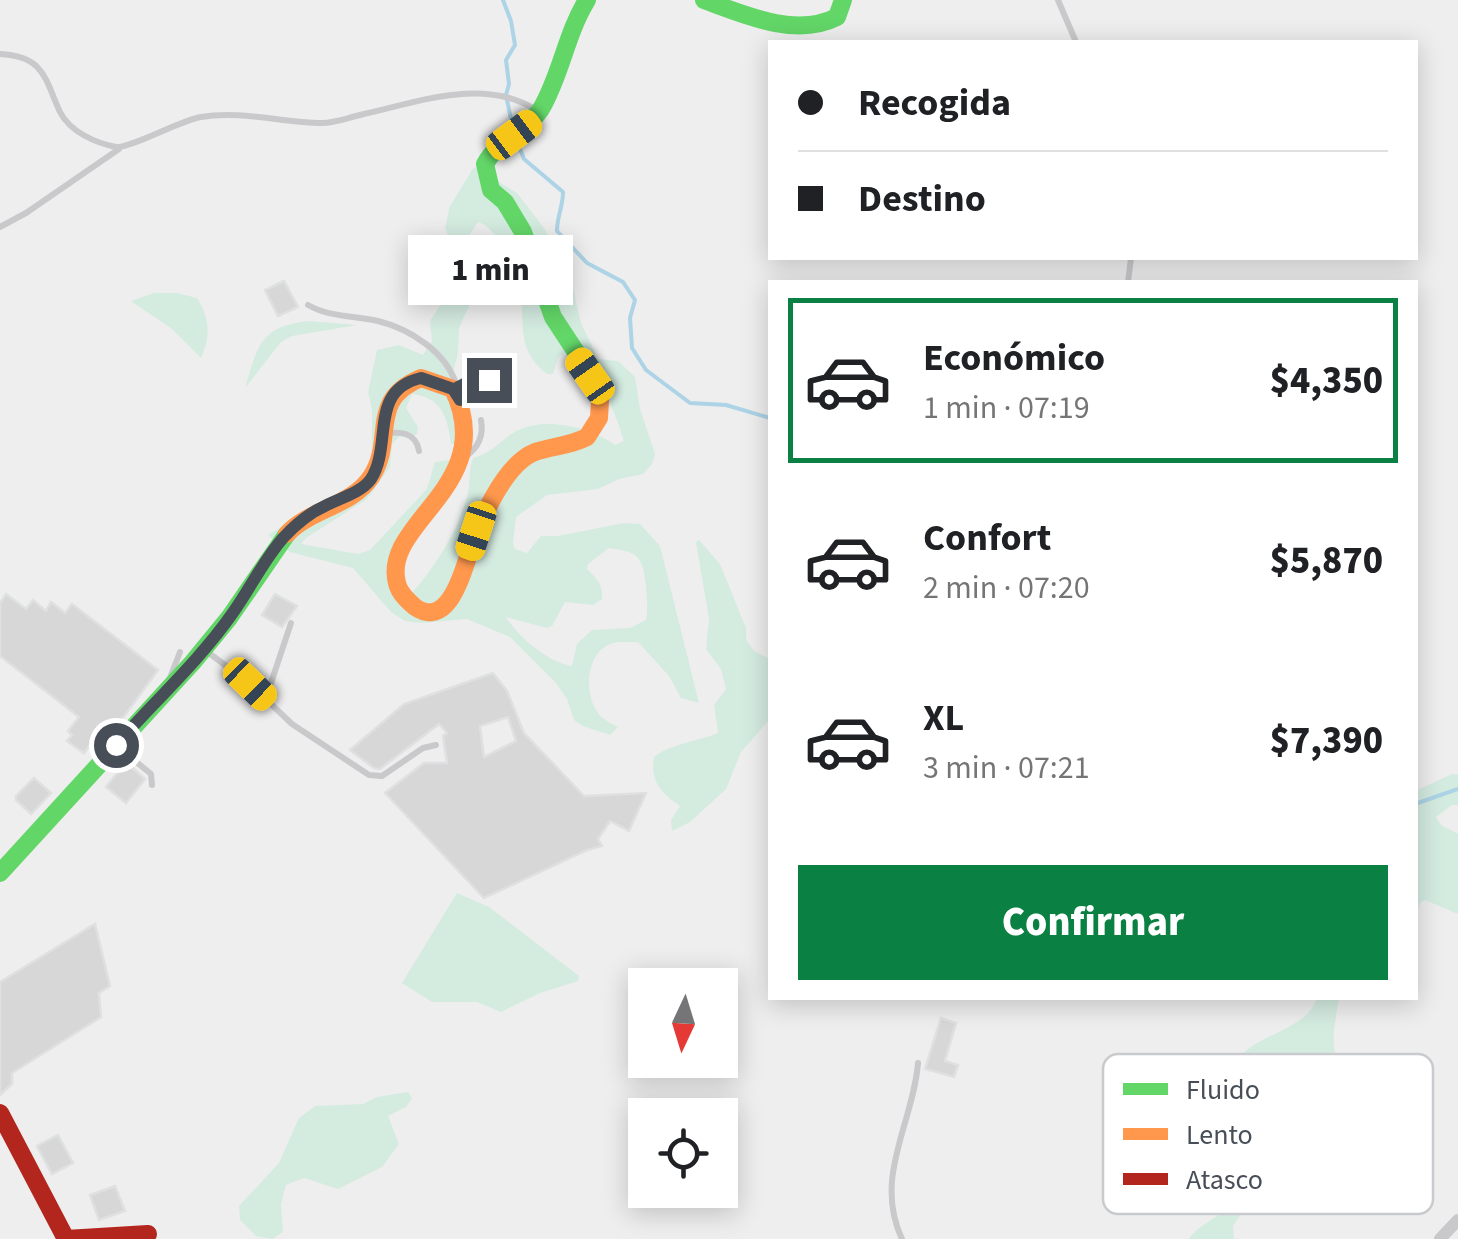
<!DOCTYPE html>
<html lang="es">
<meta charset="utf-8">
<style>
body{margin:0;font-family:"Source Sans 3",sans-serif;background:#f2f2f2;color:#202124;height:100vh;display:flex;flex-direction:column;font-size:38px;white-space:nowrap}
*{box-sizing:border-box;margin:0}
p{font-size:32px;color:#757577}
.icon{flex:none;width:55px;height:55px;fill:none;stroke:currentColor;stroke-width:2;stroke-linecap:round;stroke-linejoin:round}
.map{position:relative;flex:1;overflow:hidden}
.details{position:absolute;left:768px;top:280px;width:650px;height:720px;display:flex;flex-direction:column;background:#fff;border-radius:0px;box-shadow:0 5px 25px #0003}
.details>*{flex:none}
.top-card{position:absolute;left:768px;top:40px;width:650px;height:220px;border-radius:0px;box-shadow:0 5px 25px #0003;display:grid;align-content:center;height:220px;padding:0 30px;background:#fff}
.needle{width:65px;rotate:184deg}
.controls{position:absolute;left:628px;top:968px;display:grid;gap:20px}
.controls a{display:grid;place-items:center;width:110px;height:110px;border-radius:0px;background:#fff;box-shadow:0 5px 25px #0003;font-size:50px}
.end{position:absolute;width:45px;height:45px;margin:-22px;border:12px solid #474e58;background:#fff;box-shadow:0 0 0 5px #fff}
.from{border-radius:50%}
.bubble{position:absolute;height:70px;border-radius:0px;background:#fff;box-shadow:0 5px 25px #0003;font-size:32px;font-weight:800;line-height:70px;text-align:center}
.car{position:absolute;width:30px;height:60px;margin:-30px -15px;border-radius:12px;box-shadow:0 0 8px 2px #0007;background:linear-gradient(#f5c518 24%,#345 0 40%,#f5c518 0 76%,#345 0 86%,#f5c518 0)}
.top-card b{display:flex;align-items:center;gap:35px;height:95px;font-size:38px}
.top-card b+b{border-top:2px solid #e0e0e0}
.top-card i{width:25px;height:25px;background:#202124}
ul{padding:18px 0 0;list-style:none}
li{display:flex;align-items:center;gap:30px;height:165px;margin:0 20px 15px;padding:0 10px;border:5px solid transparent;border-radius:0px}
li div{flex:1}
li b{display:block;font-size:38px}
li em{font-style:normal;font-weight:800}
li.active{border-color:#0b8043}
li>.icon{width:90px;height:90px;stroke-width:1.5}
.action{display:flex;gap:20px;margin-top:auto;padding:20px 30px}
.action a{flex:1;height:115px;border-radius:0px;background:#0b8043;color:#fff;font-size:40px;font-weight:800;line-height:115px;text-align:center}
.map>svg:first-child{display:block}
</style>
<div class="map">
<svg width="1458" height="1239" viewBox="0 0 1458 1239">
<rect width="100%" height="100%" fill="#eee"/>
<g fill="#d4ebe0" fill-rule="evenodd">
<path d="M474 167 517 193 544 228 571 279 581 323 598 359 618 361 635 377 640 409 655 454 652 464 643 474 619 479 598 489 547 495 516 517 513 543 515 549 527 553 541 536H558L624 523 640 524 660 546 699 703 681 698 669 676 638 642C631 643 621 641 613 643 586 651 583 693 598 713 602 719 611 723 618 727L610 735 583 726 574 720 567 699 556 683 510 637 467 619 421 623 405 621 391 612 353 568 290 552 268 535 354 484 372 462V409L368 392 377 350 399 345 423 355 432 341 430 321 456 281 453 247 445 228 450 206ZM478 222C498 228 516 266 520 287 526 320 514 349 547 374H553L558 358 566 352C599 370 613 406 624 441L615 445C592 428 549 417 521 429 503 436 496 452 473 458 468 470 471 484 467 497 456 534 437 564 412 593L402 584C402 542 438 503 461 470L451 460 435 462 427 489 370 550 358 554 301 544 306 538 367 499 390 467 392 444 400 436 409 439 417 434 418 427 406 408 412 394C441 397 448 417 451 444H466L453 372 458 353 459 328 479 284V264L470 234ZM609 548C619 550 634 550 640 561 646 571 649 608 646 620L630 628 592 630 577 644 572 666C548 662 519 638 506 617L547 628 552 626 565 602 593 605 602 599C603 584 597 579 587 569L588 564Z"/>
<path d="M154 293H177L197 298C210 319 211 335 201 358L172 329 131 301Z"/>
<path d="M308 321 357 325 292 336 281 342 245 388C258 346 259 327 308 321Z"/>
<path d="M699 540 720 564 746 628V640L754 651 770 659V719L741 752 726 789 690 822 672 831 671 820 680 806C661 793 650 782 654 757 673 743 696 742 718 733L714 705 726 689 721 669 706 649 709 619 696 542Z"/>
<path d="M1452 774H1458V805H1452L1436 817 1441 825 1458 834V914L1425 900 1420 903 1415 917V791Z"/>
<path d="M457 893 489 907 579 976 578 981 540 993 501 1012 477 1002H432L402 983Z"/>
<path d="M1317 998H1339C1337 1013 1332 1031 1334 1046 1338 1078 1350 1106 1317 1124 1294 1107 1286 1091 1257 1101L1253 1120 1261 1132 1264 1148 1257 1156 1243 1160 1245 1208 1233 1226 1234 1239H1189C1200 1221 1227 1218 1232 1196 1235 1179 1227 1158 1227 1141 1227 1131 1235 1122 1236 1111 1237 1095 1227 1081 1235 1065 1251 1032 1305 1034 1317 998Z"/>
<path d="M408 1092 412 1098 406 1107 388 1116 399 1144 382 1167 338 1189 304 1178 286 1185 281 1204 283 1232 272 1239 256 1236 240 1220 239 1206 279 1163 299 1118 315 1106 363 1104 377 1097Z"/>
</g>
<g fill="none" stroke-linecap="round" stroke-linejoin="round">
<g stroke="#acd3e6" stroke-width="4">
<path d="M503 0 511 21 515 45 506 60 509 84 506 95 513 129"/>
<path d="M516 139 524 159 563 192C563 207 557 216 557 231L587 263 623 282 635 300 630 318 632 348 646 370 690 403 726 405 770 418"/>
<path d="M1415 804 1458 789"/>
</g>
</g>
<g fill="#d7d7d8" stroke="#dfe0e1" stroke-width="2.5" fill-rule="evenodd">
<path d="M284 281 298 307 278 316 265 290Z"/>
<path d="M6 594 26 609 33 600 46 611 51 602 65 613 72 604 158 670 114 730 107 738 99 733 84 753 67 741 72 735 68 731 79 717 0 656V603Z"/>
<path d="M275 594 297 606 282 627 262 615Z"/>
<path d="M493 673 507 691 524 733 584 796 646 793 629 831 610 821 598 839 602 846 587 850 484 898 385 793 424 763H447L443 736 447 733 439 724 380 769 374 768 350 750 404 704ZM508 717 516 741 484 757 480 726Z"/>
<path d="M126 762 145 779 126 803 106 787Z"/>
<path d="M34 778 51 793 31 814 16 800V796Z"/>
<path d="M95 924 110 986 99 993 101 1017 12 1073V1084L0 1095V982Z"/>
<path d="M941 1018 956 1023 945 1061 958 1065 954 1077 925 1069Z"/>
<path d="M58 1135 73 1163 52 1174 37 1146Z"/>
<path d="M115 1186 125 1211 99 1220 90 1195Z"/>
</g>
<g fill="none" stroke-linecap="round" stroke-linejoin="round">
<g stroke="#c9c9cc" stroke-width="6">
<path d="M1058 0 1076 42"/>
<path d="M0 54C45 56 45 80 60 112 70 132 96 143 116 147 129 149 181 120 201 117 241 110 283 123 322 123 335 123 347 118 360 115 416 103 483 76 536 110"/>
<path d="M0 227 26 213 119 149"/>
<path d="M1128 282 1131 258"/>
<path d="M308 305C331 318 353 315 378 321 410 329 446 352 456 384"/>
<path d="M458 387 468 382 489 380"/>
<path d="M384 434C400 431 416 432 419 451"/>
<path d="M465 457C478 448 484 436 481 420"/>
<path d="M205 650 250 684 292 724 369 775 382 776 423 748 436 745"/>
<path d="M168 683 180 652"/>
<path d="M256 687 264 690 270 686 291 623"/>
<path d="M117 746 151 774 152 785"/>
<path d="M902 1239C873 1177 913 1124 918 1063"/>
</g>
<path stroke="#c9c9cc" stroke-width="12" d="M1440 1239 1458 1220"/>
<g stroke="#63d668" stroke-width="18">
<path d="M587 0C566 34 561 75 541 109 526 132 498 140 485 164L491 190 505 202 523 232 553 317 593 378 600 401"/>
<path d="M704 0C745 15 796 38 837 17L843 0"/>
<path d="M0 873 193 662 229 618 287 534"/>
</g>
<path stroke="#ff974d" stroke-width="18" d="M287 534C310 509 352 506 371 477 396 439 367 400 421 378L453 389C500 486 381 522 397 583 399 593 408 601 415 607 445 628 460 582 467 560 477 528 502 465 535 452 552 446 570 446 587 437L599 418 600 401"/>
<path stroke="#b3261e" stroke-width="18" d="M0 1113 66 1239 148 1234"/>
</g>
<g fill="none" stroke-linecap="round" stroke-linejoin="round">
<path stroke="#474e58" stroke-width="12" d="M116 745C154 702 199 661 232 614 250 589 263 561 283 538 295 525 309 513 325 506 340 498 361 493 371 479 393 445 368 390 421 378L453 389 460 400 458 387 468 382 489 380"/>
</g>
<rect x="1103" y="1054" width="330" height="160" rx="15" fill="#fff" stroke="#c8cacd" stroke-width="2.5"/>
<rect x="1123" y="1083" width="45" height="12" fill="#63d668"/>
<rect x="1123" y="1128" width="45" height="12" fill="#ff974d"/>
<rect x="1123" y="1173" width="45" height="12" fill="#b3261e"/>
<g font-size="28" fill="#474e58">
<text x="1186" y="1099">Fluido</text>
<text x="1186" y="1144">Lento</text>
<text x="1186" y="1189">Atasco</text>
</g>
</svg>
<div class="controls">
<a><svg class="needle" viewBox="-14 -14 28 28"><path d="M0-13l5 13h-10z" fill="#e53935"/><path d="M0 13l5-13h-10z" fill="#757577"/></svg></a>
<a><svg class="icon" aria-label="locate" viewBox="0 0 24 24"><circle cx="12" cy="12" r="6"/><path d="M12 2v4M12 18v4M2 12h4M18 12h4"/></svg></a>
</div>
<i class="end from" style="left:116px;top:745px"></i>
<i class="end" style="left:489px;top:380px"></i>
<div class="bubble" style="left:408px;top:235px;width:165px">1 min</div>
<i class="car" style="left:514px;top:135px;rotate:53deg"></i>
<i class="car" style="left:590px;top:376px;rotate:325deg"></i>
<i class="car" style="left:476px;top:531px;rotate:198deg"></i>
<i class="car" style="left:250px;top:684px;rotate:134deg"></i>
<div class="top-card">
<b><i class="from"></i>Recogida</b>
<b><i></i>Destino</b>
</div>
<section class="details">
<ul>
<li class="active"><svg class="icon" aria-label="car" viewBox="0 0 24 24"><path d="M5 17H2v-5l4-1 3-4h7l3 4 3 1v5h-3M9 17h6M6 11h13"/><circle cx="7" cy="17" r="2"/><circle cx="17" cy="17" r="2"/></svg><div><b>Económico</b><p>1 min · 07:19</p></div><em>$4,350</em></li>
<li><svg class="icon" aria-label="car" viewBox="0 0 24 24"><path d="M5 17H2v-5l4-1 3-4h7l3 4 3 1v5h-3M9 17h6M6 11h13"/><circle cx="7" cy="17" r="2"/><circle cx="17" cy="17" r="2"/></svg><div><b>Confort</b><p>2 min · 07:20</p></div><em>$5,870</em></li>
<li><svg class="icon" aria-label="car" viewBox="0 0 24 24"><path d="M5 17H2v-5l4-1 3-4h7l3 4 3 1v5h-3M9 17h6M6 11h13"/><circle cx="7" cy="17" r="2"/><circle cx="17" cy="17" r="2"/></svg><div><b>XL</b><p>3 min · 07:21</p></div><em>$7,390</em></li>
</ul>
<div class="action"><a>Confirmar</a></div>
</section>
</div>
